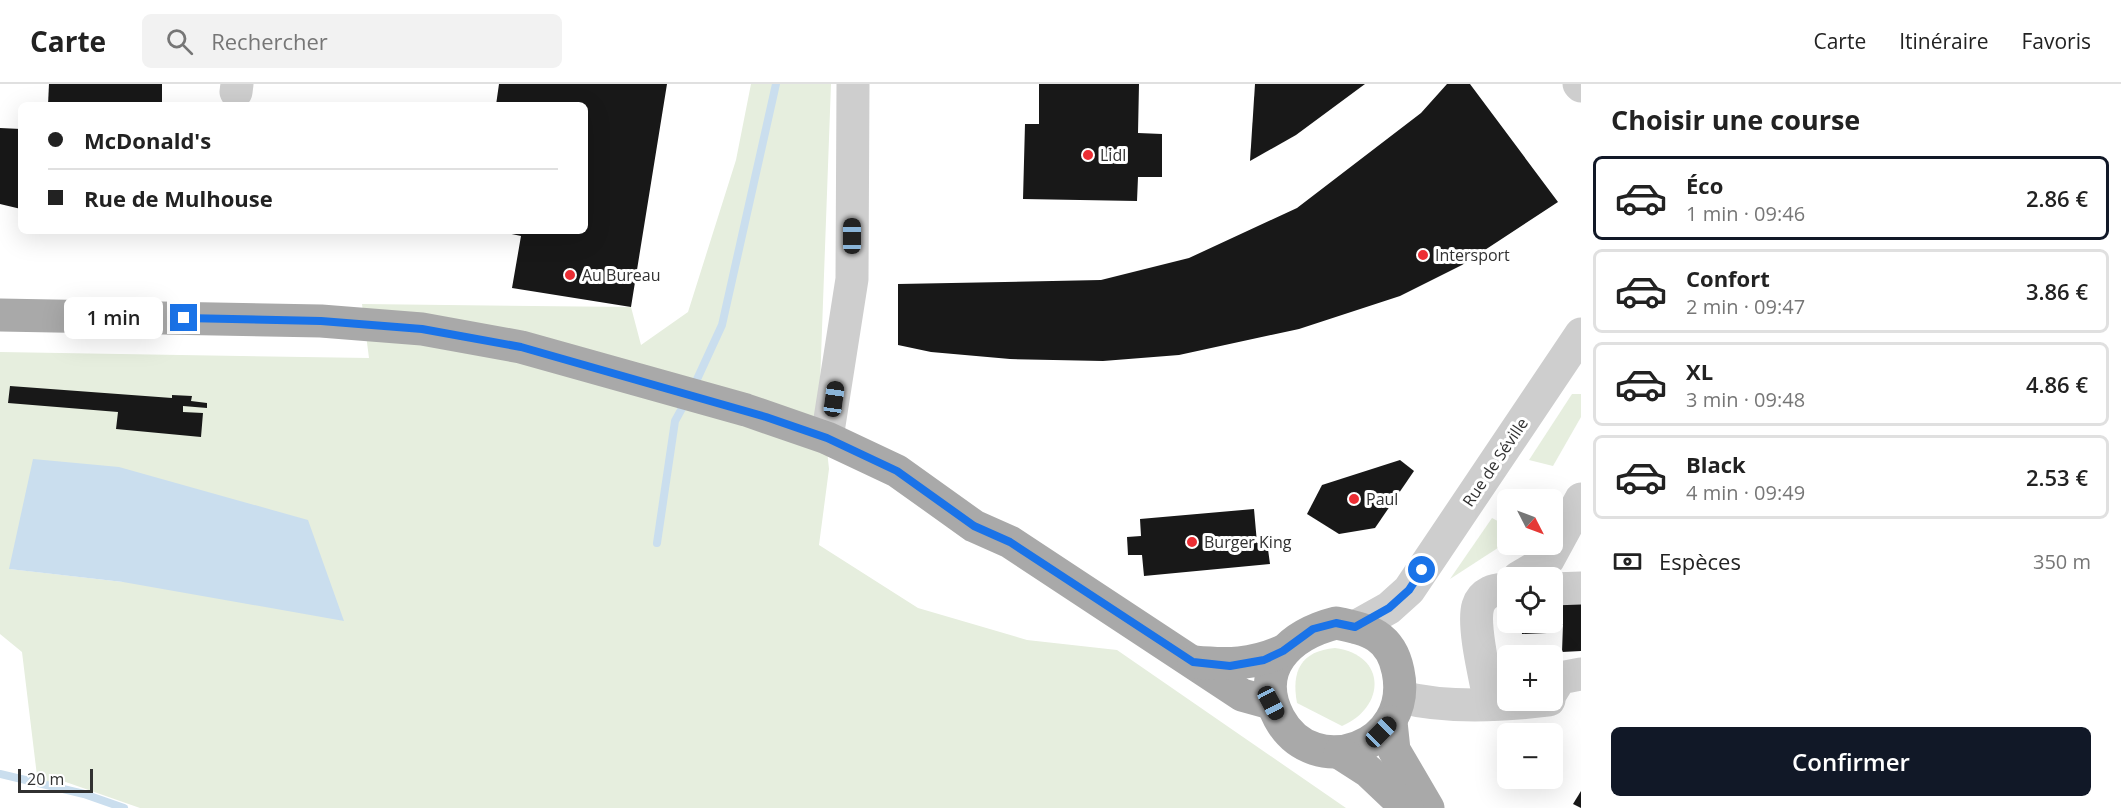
<!DOCTYPE html>
<html lang="fr">
<meta charset="utf-8">
<style>
body{margin:0;font-family:"Open Sans",sans-serif;background:#f2f2f2;color:#222;height:100vh;display:flex;flex-direction:column;font-size:22px;white-space:nowrap}
*{box-sizing:border-box;margin:0}
p{font-size:20px;color:#767676}
.icon{flex:none;width:33px;height:33px;fill:none;stroke:currentColor;stroke-width:2;stroke-linecap:round;stroke-linejoin:round}
.map{position:relative;flex:1;overflow:hidden}
.sheet{display:flex;flex-direction:column;background:#fff;width:540px}
.sheet>*{flex:none}
.hud{position:absolute;left:18px;top:18px;width:570px;height:132px;border-radius:9px;box-shadow:0 6px 24px #0002;display:grid;align-content:center;height:132px;padding:0 30px;background:#fff}
.needle{width:39px;rotate:132deg}
.controls{position:absolute;left:1497px;top:405px;display:grid;gap:12px}
.controls a{display:grid;place-items:center;width:66px;height:66px;border-radius:9px;background:#fff;box-shadow:0 6px 24px #0002;font-size:30px}
.scale{position:absolute;left:18px;bottom:15px;width:75px;box-sizing:border-box;padding-left:6px;border:3px solid #313131;border-top:0;font-size:16px;line-height:21px;white-space:nowrap;color:#313131;-webkit-text-stroke:4px #fff;paint-order:stroke}
.end{position:absolute;width:27px;height:27px;margin:-14px;border:8px solid #1a73e8;background:#fff;box-shadow:0 0 0 3px #fff}
.from{border-radius:50%}
.bubble{position:absolute;height:42px;border-radius:9px;background:#fff;box-shadow:0 6px 24px #0002;font-size:20px;font-weight:600;line-height:42px;text-align:center}
.car{position:absolute;width:18px;height:36px;margin:-18px -9px;border-radius:8px;box-shadow:0 0 4px 2px #0007;background:linear-gradient(#222 24%,#8ab4d8 0 40%,#222 0 76%,#8ab4d8 0 86%,#222 0)}
.hud b{display:flex;align-items:center;gap:21px;height:57px;font-size:22px}
.hud b+b{border-top:2px solid #e0e0e0}
.hud i{width:15px;height:15px;background:#222}
ul{padding:0;list-style:none}
li{display:flex;align-items:center;gap:18px;height:84px;margin:0 12px 9px;padding:0 18px;border:3px solid #e0e0e0;border-radius:9px}
li div{flex:1}
li b{display:block;font-size:22px}
li em{font-style:normal;font-weight:600}
li.current{border-color:#111827}
li>.icon{width:54px;height:54px;stroke-width:1.5}
h2{padding:0 30px;font-size:27px;line-height:72px}
.pay{display:flex;align-items:center;gap:15px;height:66px;padding:0 30px;font-size:22px}
.pay p{margin-inline-start:auto}
.cta{display:flex;gap:12px;margin-top:auto;padding:12px 30px}
.cta a{flex:1;height:69px;border-radius:9px;background:#111827;color:#fff;font-size:24px;font-weight:600;line-height:69px;text-align:center}
header{display:flex;align-items:center;gap:36px;box-sizing:border-box;height:84px;padding:0 30px;background:#fff;border-bottom:2px solid #e0e0e0}
header strong{font-size:28px}
nav{display:flex;gap:33px;margin-inline-start:auto;font-size:21px}
.search{width:420px;height:54px;background:#f2f2f2;display:flex;align-items:center;gap:15px;box-sizing:border-box;padding:0 21px;border-radius:9px;color:#767676;font-size:22px}
main{display:flex;flex:1;min-height:0}
.map>svg:first-child{display:block}
</style>
<header>
<strong>Carte</strong>
<div class="search"><svg class="icon" aria-label="search" viewBox="0 0 24 24"><circle cx="10" cy="10" r="6"/><path d="M15 15l6 6"/></svg>Rechercher</div>
<nav><a>Carte</a><a>Itinéraire</a><a>Favoris</a></nav>
</header>
<main>
<div class="map">
<svg width="1581" height="724" viewBox="0 0 1581 724">
<rect width="100%" height="100%" fill="#fff"/>
<g fill="#e6eede" fill-rule="evenodd">
<path d="M751 0H831L820 300 829 385 819 461 918 524 1027 556 1117 566 1346 724H140L60 696 38 700 22 568 0 550V268L369 274 362 220 631 223 641 261 688 228 736 76ZM308 436 123 498 10 485Z"/>
<path d="M1572 310H1581V333L1553 382 1529 376Z"/>
<path d="M1492 434 1507 442V458L1450 495Z"/>
<path d="M1335 564C1387 571 1386 623 1342 642L1297 619C1291 587 1301 567 1335 564Z"/>
</g>
<path fill="#cadeee" d="M33 375 119 383 308 436 344 537 123 498 9 485Z"/>
<g fill="none" stroke-linecap="round" stroke-linejoin="round">
<g stroke="#cadeee" stroke-width="8">
<path d="M693 304 722 241 776 0"/>
<path d="M657 459 675 337 686 317"/>
<path d="M0 690 84 710 124 724"/>
</g>
</g>
<g fill="#181818">
<path d="M49 0H162V21H48Z"/>
<path d="M499 0H667L631 223 512 204 521 152 497 147H585V21H496Z"/>
<path d="M1039 0H1139L1138 49 1162 50V93H1138L1137 117 1023 115 1025 40H1039Z"/>
<path d="M1255 0H1365L1296 51 1250 77Z"/>
<path d="M1447 0H1470L1558 118 1462 181 1400 212 1299 245 1179 271 1103 277 1010 275 931 268 898 261V200L1101 196 1189 174 1297 124 1421 29Z"/>
<path d="M0 44 21 45V125L0 120Z"/>
<path d="M10 302 172 314V311L192 312 191 317 207 319V324L183 322V328L203 329 201 353 116 345 118 328 8 319Z"/>
<path d="M1400 376 1414 387 1375 444 1339 450 1307 430 1322 401Z"/>
<path d="M1254 425 1257 459 1267 458 1270 480 1144 492 1142 471H1128L1127 453 1141 452 1140 435Z"/>
<path d="M1581 518V567L1562 568 1563 541H1546L1547 549 1522 550 1521 538H1552V529H1562V519Z"/>
<path d="M1581 707V724L1573 720Z"/>
</g>
<g fill="none" stroke-linecap="round" stroke-linejoin="round">
<g stroke="#cecece" stroke-width="33">
<path d="M1579 0 1581 2"/>
<path d="M236 8 237 0"/>
<path d="M827 354 852 195 853 0"/>
<path d="M1518 494 1548 476 1581 415"/>
<path d="M1552 505 1581 504"/>
<path d="M1355 543 1389 524 1409 506 1581 250"/>
<path d="M1552 607 1560 594 1581 590"/>
<path d="M1401 613C1448 625 1501 622 1549 616"/>
<path d="M1490 619C1486 597 1472 542 1478 522 1482 509 1495 504 1508 506"/>
</g>
<g stroke="#a9a9a9" stroke-width="33">
<path d="M0 231 321 237 422 245 521 263 746 326 827 354 897 387 974 442 1010 458 1242 611 1271 619"/>
<path d="M1336 539C1369 545 1391 552 1398 587 1414 663 1314 699 1279 634 1253 585 1289 551 1336 539Z"/>
<path d="M1194 578C1227 581 1252 581 1283 567"/>
<path d="M1391 638 1394 666 1428 724"/>
<path d="M1340 669 1368 687 1407 724"/>
</g>
</g>
<g fill="none" stroke-linecap="round" stroke-linejoin="round">
<path stroke="#1a73e8" stroke-width="8" d="M184 234 321 237 422 245 521 263 766 333 827 354 897 387 974 442 1010 458 1193 578 1230 582 1264 576 1283 567 1313 545 1336 539 1355 543 1389 524 1409 506 1422 486"/>
</g>
<g fill="#ec2e34" stroke="#fff" stroke-width="2">
<circle cx="1088" cy="71" r="6"/>
<circle cx="1423" cy="171" r="6"/>
<circle cx="570" cy="191" r="6"/>
<circle cx="1354" cy="415" r="6"/>
<circle cx="1192" cy="458" r="6"/>
</g>
<g text-anchor="middle" stroke-width="6" stroke-linejoin="round" paint-order="stroke">
<g font-size="16" fill="#313131" stroke="#fff" text-anchor="start">
<text x="1100" y="77">Lidl</text>
<text x="1435" y="177">Intersport</text>
<text x="582" y="197">Au Bureau</text>
<text x="1366" y="421">Paul</text>
<text x="1204" y="464">Burger King</text>
</g>
<g font-size="16" fill="#313131" stroke="#fff">
<text transform="translate(1495 378) rotate(-56)" y="6">Rue de Séville</text>
</g>
</g>
</svg>
<div class="controls">
<a><svg class="needle" viewBox="-14 -14 28 28"><path d="M0-13l5 13h-10z" fill="#e53935"/><path d="M0 13l5-13h-10z" fill="#767676"/></svg></a>
<a><svg class="icon" aria-label="locate" viewBox="0 0 24 24"><circle cx="12" cy="12" r="6"/><path d="M12 2v4M12 18v4M2 12h4M18 12h4"/></svg></a>
<a>+</a>
<a>−</a>
</div>
<div class="scale">20 m</div>
<i class="end from" style="left:1422px;top:486px"></i>
<i class="end" style="left:184px;top:234px"></i>
<div class="bubble" style="left:64px;top:213px;width:99px">1 min</div>
<i class="car" style="left:852px;top:152px;rotate:0deg"></i>
<i class="car" style="left:834px;top:315px;rotate:8deg"></i>
<i class="car" style="left:1271px;top:619px;rotate:152deg"></i>
<i class="car" style="left:1381px;top:648px;rotate:45deg"></i>
<div class="hud">
<b><i class="from"></i>McDonald's</b>
<b><i></i>Rue de Mulhouse</b>
</div>
</div>
<section class="sheet">
<h2>Choisir une course</h2>
<ul>
<li class="current"><svg class="icon" aria-label="car" viewBox="0 0 24 24"><path d="M5 17H2v-5l4-1 3-4h7l3 4 3 1v5h-3M9 17h6M6 11h13"/><circle cx="7" cy="17" r="2"/><circle cx="17" cy="17" r="2"/></svg><div><b>Éco</b><p>1 min · 09:46</p></div><em>2.86 €</em></li>
<li><svg class="icon" aria-label="car" viewBox="0 0 24 24"><path d="M5 17H2v-5l4-1 3-4h7l3 4 3 1v5h-3M9 17h6M6 11h13"/><circle cx="7" cy="17" r="2"/><circle cx="17" cy="17" r="2"/></svg><div><b>Confort</b><p>2 min · 09:47</p></div><em>3.86 €</em></li>
<li><svg class="icon" aria-label="car" viewBox="0 0 24 24"><path d="M5 17H2v-5l4-1 3-4h7l3 4 3 1v5h-3M9 17h6M6 11h13"/><circle cx="7" cy="17" r="2"/><circle cx="17" cy="17" r="2"/></svg><div><b>XL</b><p>3 min · 09:48</p></div><em>4.86 €</em></li>
<li><svg class="icon" aria-label="car" viewBox="0 0 24 24"><path d="M5 17H2v-5l4-1 3-4h7l3 4 3 1v5h-3M9 17h6M6 11h13"/><circle cx="7" cy="17" r="2"/><circle cx="17" cy="17" r="2"/></svg><div><b>Black</b><p>4 min · 09:49</p></div><em>2.53 €</em></li>
</ul>
<div class="pay"><svg class="icon" aria-label="cash" viewBox="0 0 24 24"><path d="M3 7h18v10H3z"/><circle cx="12" cy="12" r="2"/></svg>Espèces<p>350 m</p></div>
<div class="cta"><a>Confirmer</a></div>
</section>
</main>
